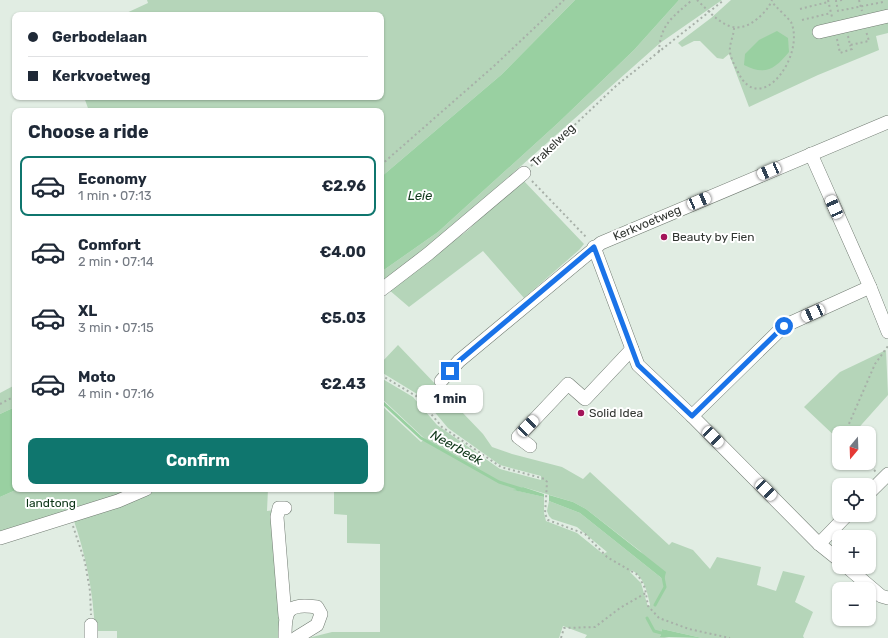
<!DOCTYPE html>
<meta charset="utf-8">
<style>
body{margin:0;font-family:Rubik,sans-serif;background:#f2f2f3;color:#1f2937;height:100vh;display:flex;flex-direction:column;font-size:15px;white-space:nowrap}
*{box-sizing:border-box;margin:0}
p{font-size:13px;color:#747a83}
.icon{flex:none;width:22px;height:22px;fill:none;stroke:currentColor;stroke-width:2;stroke-linecap:round;stroke-linejoin:round}
.map{position:relative;flex:1;overflow:hidden}
.panel{position:absolute;left:12px;top:108px;width:372px;height:384px;display:flex;flex-direction:column;background:#fff;border-radius:8px;box-shadow:0 1px 3px #0004}
.panel>*{flex:none}
.hud{position:absolute;left:12px;top:12px;width:372px;height:88px;border-radius:8px;box-shadow:0 1px 3px #0004;display:grid;align-content:center;height:88px;padding:0 16px;background:#fff}
.needle{width:26px;rotate:199deg}
.tools{position:absolute;left:832px;top:426px;display:grid;gap:8px}
.tools a{display:grid;place-items:center;width:44px;height:44px;border-radius:8px;background:#fff;box-shadow:0 1px 3px #0004;font-size:20px}
.end{position:absolute;width:18px;height:18px;margin:-9px;border:5px solid #1a73e8;background:#fff;box-shadow:0 0 0 2px #fff}
.from{border-radius:50%}
.bubble{position:absolute;height:28px;border-radius:8px;background:#fff;box-shadow:0 1px 3px #0004;font-size:13px;font-weight:700;line-height:28px;text-align:center}
.car{position:absolute;width:12px;height:24px;margin:-12px -6px;border-radius:5px;box-shadow:0 0 3px 1px #0007;background:linear-gradient(#fff 24%,#345 0 40%,#fff 0 76%,#345 0 86%,#fff 0)}
.hud b{display:flex;align-items:center;gap:14px;height:38px;font-size:15px}
.hud b+b{border-top:1px solid #e0e1e3}
.hud i{width:10px;height:10px;background:#1f2937}
ul{padding:0;list-style:none}
li{display:flex;align-items:center;gap:12px;height:60px;margin:0 8px 6px;padding:0 8px;border:2px solid transparent;border-radius:8px}
li div{flex:1}
li b{display:block;font-size:15px}
li em{font-style:normal;font-weight:700}
li.current{border-color:#0f766e}
li>.icon{width:36px;height:36px;stroke-width:1.5}
h2{padding:0 16px;font-size:18px;line-height:48px}
.action{display:flex;gap:8px;margin-top:auto;padding:8px 16px}
.action a{flex:1;height:46px;border-radius:8px;background:#0f766e;color:#fff;font-size:16px;font-weight:700;line-height:46px;text-align:center}
.map>svg:first-child{display:block}
</style>
<div class="map">
<svg width="888" height="638" viewBox="0 0 888 638">
<rect width="100%" height="100%" fill="#e1ede3"/>
<g fill="#b5d5b9" fill-rule="evenodd">
<path d="M147 0H575L501 75 381 177V111H89L84 97H381V15H122L148 3Z"/>
<path d="M679 0H722L660 43 442 236 381 285V272L438 232 558 123 634 50Z"/>
<path d="M731 0H888V33L876 36 879 50 818 75 749 107 729 54 723 59 717 58 700 41H694L682 47 678 43 711 18Z"/>
<path d="M522 179 584 244 579 250 524 298 483 251 409 307 388 289 467 231Z"/>
<path d="M398 345 483 434 492 447 512 454 562 467 583 479 590 472 669 545 672 542 693 550 710 569 717 557 761 567 757 585 776 591 783 571 805 576 795 602 813 612 803 636 804 638H702L662 629 660 636 669 638H585L587 635 563 626 559 638H308L332 632H380V544L347 543V515L334 514V489H381V405L421 442 425 439 381 398V378L413 397 437 425 500 469 541 480V476L500 465 448 428 422 397 381 372V363ZM523 487 573 502 586 509 640 551 664 580 580 513 549 501 547 511 549 516 552 519 577 527 607 552 603 554 577 533 546 521 544 513V497L514 490ZM632 570C645 579 647 591 650 605L648 607 641 583 630 572Z"/>
<path d="M886 350 888 395 854 433H839V440L804 407 840 372Z"/>
<path d="M15 385V407L0 414V393Z"/>
<path d="M18 489H132L0 537V497Z"/>
<path d="M157 489H268L267 511 274 510 281 638H117V631H95C93 590 86 556 73 518Z"/>
</g>
<g fill="#99d0a1">
<path d="M575 0H679L634 50 558 123 438 232 381 272V177L501 75Z"/>
<path d="M777 31 788 38 789 52C775 69 765 76 744 65L745 54 759 40Z"/>
<path d="M15 407V489H18L0 497V414Z"/>
<path d="M523 487 544 494V497L513 490Z"/>
<path d="M549 495 573 502 586 509 666 572 664 580 580 513 549 501Z"/>
<path d="M662 629 702 638 660 637Z"/>
</g>
<g fill="none" stroke-linecap="round" stroke-linejoin="round">
<g stroke="#99d0a1" stroke-width="3">
<path d="M381 401 421 438 499 482 521 489"/>
<path d="M655 605 665 587 663 577"/>
<path d="M647 618 654 631 665 634"/>
</g>
<g stroke="#717b72" stroke-width="14">
<g id="minor">
<path d="M819 32 888 16"/>
<path d="M811 154 870 287 888 332"/>
<path d="M594 247 638 365 692 416 819 544 839 560"/>
<path d="M381 290 428 254 524 173"/>
<path d="M441 381 459 361 601 243 888 122"/>
<path d="M692 416 784 326 870 287"/>
<path d="M530 446 518 437 568 384 585 399 632 349"/>
<path d="M869 493 888 474"/>
<path d="M285 508H279L277 517 285 616"/>
<path d="M0 538 118 501 146 489"/>
<path d="M819 544 847 515"/>
<path d="M847 567 881 596 888 598"/>
<path d="M91 625V638"/>
<path d="M285 638C285 611 286 603 317 607L321 614 317 625 296 638"/>
</g>
</g>
<g stroke="#a7b0a8" stroke-width="2" stroke-dasharray="2 3" stroke-linecap="butt">
<path d="M697 0C715 17 732 40 757 19 763 14 769 8 772 0"/>
<path d="M828 0 832 17"/>
<path d="M842 0 836 1 838 11 883 2 882 0"/>
<path d="M859 0 862 11"/>
<path d="M800 9 828 2"/>
<path d="M802 20 831 13"/>
<path d="M734 28C734 35 729 44 730 52 731 59 735 66 738 72 760 119 806 55 791 22 789 19 775 6 772 2"/>
<path d="M848 36 850 45 869 41 866 31"/>
<path d="M837 39 840 53 852 49 850 45"/>
<path d="M659 52C660 24 673 17 692 0"/>
<path d="M381 165 494 66 564 0"/>
<path d="M531 166 617 85 724 0"/>
<path d="M532 181 587 238"/>
<path d="M381 375 416 396 442 427 501 467 545 479 547 482 545 514 548 520 585 534 607 557 638 575 645 588 648 606 659 618 689 629 730 638"/>
<path d="M416 396 431 387"/>
<path d="M0 404 15 396"/>
<path d="M845 433 875 364 888 346"/>
<path d="M867 463 876 472"/>
<path d="M73 526 85 562 90 591 91 615"/>
<path d="M561 638 564 628 595 627 620 608 646 593"/>
</g>
<use href="#minor" stroke="#fff" stroke-width="13"/>
</g>
<g fill="none" stroke-linecap="round" stroke-linejoin="round">
<path stroke="#1a73e8" stroke-width="5" d="M450 371 459 361 594 247 638 365 692 416 784 326"/>
</g>
<g fill="#a31459" stroke="#fff" stroke-width="1.5">
<circle cx="664" cy="237" r="4"/>
<circle cx="581" cy="413" r="4"/>
</g>
<g text-anchor="middle" stroke-width="4" stroke-linejoin="round" paint-order="stroke">
<g font-size="12" fill="#313531" stroke="#fff">
<text transform="translate(553 145) rotate(-44)" y="4">Trakelweg</text>
<text transform="translate(647 223) rotate(-23)" y="4">Kerkvoetweg</text>
</g>
<g font-size="12" fill="#313531" stroke="#fff" text-anchor="start">
<text x="672" y="241">Beauty by Fien</text>
<text x="589" y="417">Solid Idea</text>
</g>
<g font-size="12" fill="#0b3416" stroke="#fff">
<text x="51" y="507">landtong</text>
</g>
<g font-size="13" font-style="italic" fill="#10381a" stroke="#fff">
<text x="420" y="200">Leie</text>
<text transform="translate(457 447) rotate(29)" y="5">Neerbeek</text>
</g>
</g>
</svg>
<div class="tools">
<a><svg class="needle" viewBox="-14 -14 28 28"><path d="M0-13l5 13h-10z" fill="#e53935"/><path d="M0 13l5-13h-10z" fill="#747a83"/></svg></a>
<a><svg class="icon" aria-label="locate" viewBox="0 0 24 24"><circle cx="12" cy="12" r="6"/><path d="M12 2v4M12 18v4M2 12h4M18 12h4"/></svg></a>
<a>+</a>
<a>−</a>
</div>
<i class="end from" style="left:784px;top:326px"></i>
<i class="end" style="left:450px;top:371px"></i>
<div class="bubble" style="left:417px;top:385px;width:66px">1 min</div>
<i class="car" style="left:769px;top:171px;rotate:247deg"></i>
<i class="car" style="left:699px;top:201px;rotate:67deg"></i>
<i class="car" style="left:834px;top:207px;rotate:336deg"></i>
<i class="car" style="left:813px;top:313px;rotate:246deg"></i>
<i class="car" style="left:528px;top:426px;rotate:44deg"></i>
<i class="car" style="left:713px;top:437px;rotate:135deg"></i>
<i class="car" style="left:766px;top:490px;rotate:135deg"></i>
<div class="hud">
<b><i class="from"></i>Gerbodelaan</b>
<b><i></i>Kerkvoetweg</b>
</div>
<section class="panel">
<h2>Choose a ride</h2>
<ul>
<li class="current"><svg class="icon" aria-label="car" viewBox="0 0 24 24"><path d="M5 17H2v-5l4-1 3-4h7l3 4 3 1v5h-3M9 17h6M6 11h13"/><circle cx="7" cy="17" r="2"/><circle cx="17" cy="17" r="2"/></svg><div><b>Economy</b><p>1 min · 07:13</p></div><em>€2.96</em></li>
<li><svg class="icon" aria-label="car" viewBox="0 0 24 24"><path d="M5 17H2v-5l4-1 3-4h7l3 4 3 1v5h-3M9 17h6M6 11h13"/><circle cx="7" cy="17" r="2"/><circle cx="17" cy="17" r="2"/></svg><div><b>Comfort</b><p>2 min · 07:14</p></div><em>€4.00</em></li>
<li><svg class="icon" aria-label="car" viewBox="0 0 24 24"><path d="M5 17H2v-5l4-1 3-4h7l3 4 3 1v5h-3M9 17h6M6 11h13"/><circle cx="7" cy="17" r="2"/><circle cx="17" cy="17" r="2"/></svg><div><b>XL</b><p>3 min · 07:15</p></div><em>€5.03</em></li>
<li><svg class="icon" aria-label="car" viewBox="0 0 24 24"><path d="M5 17H2v-5l4-1 3-4h7l3 4 3 1v5h-3M9 17h6M6 11h13"/><circle cx="7" cy="17" r="2"/><circle cx="17" cy="17" r="2"/></svg><div><b>Moto</b><p>4 min · 07:16</p></div><em>€2.43</em></li>
</ul>
<div class="action"><a>Confirm</a></div>
</section>
</div>
